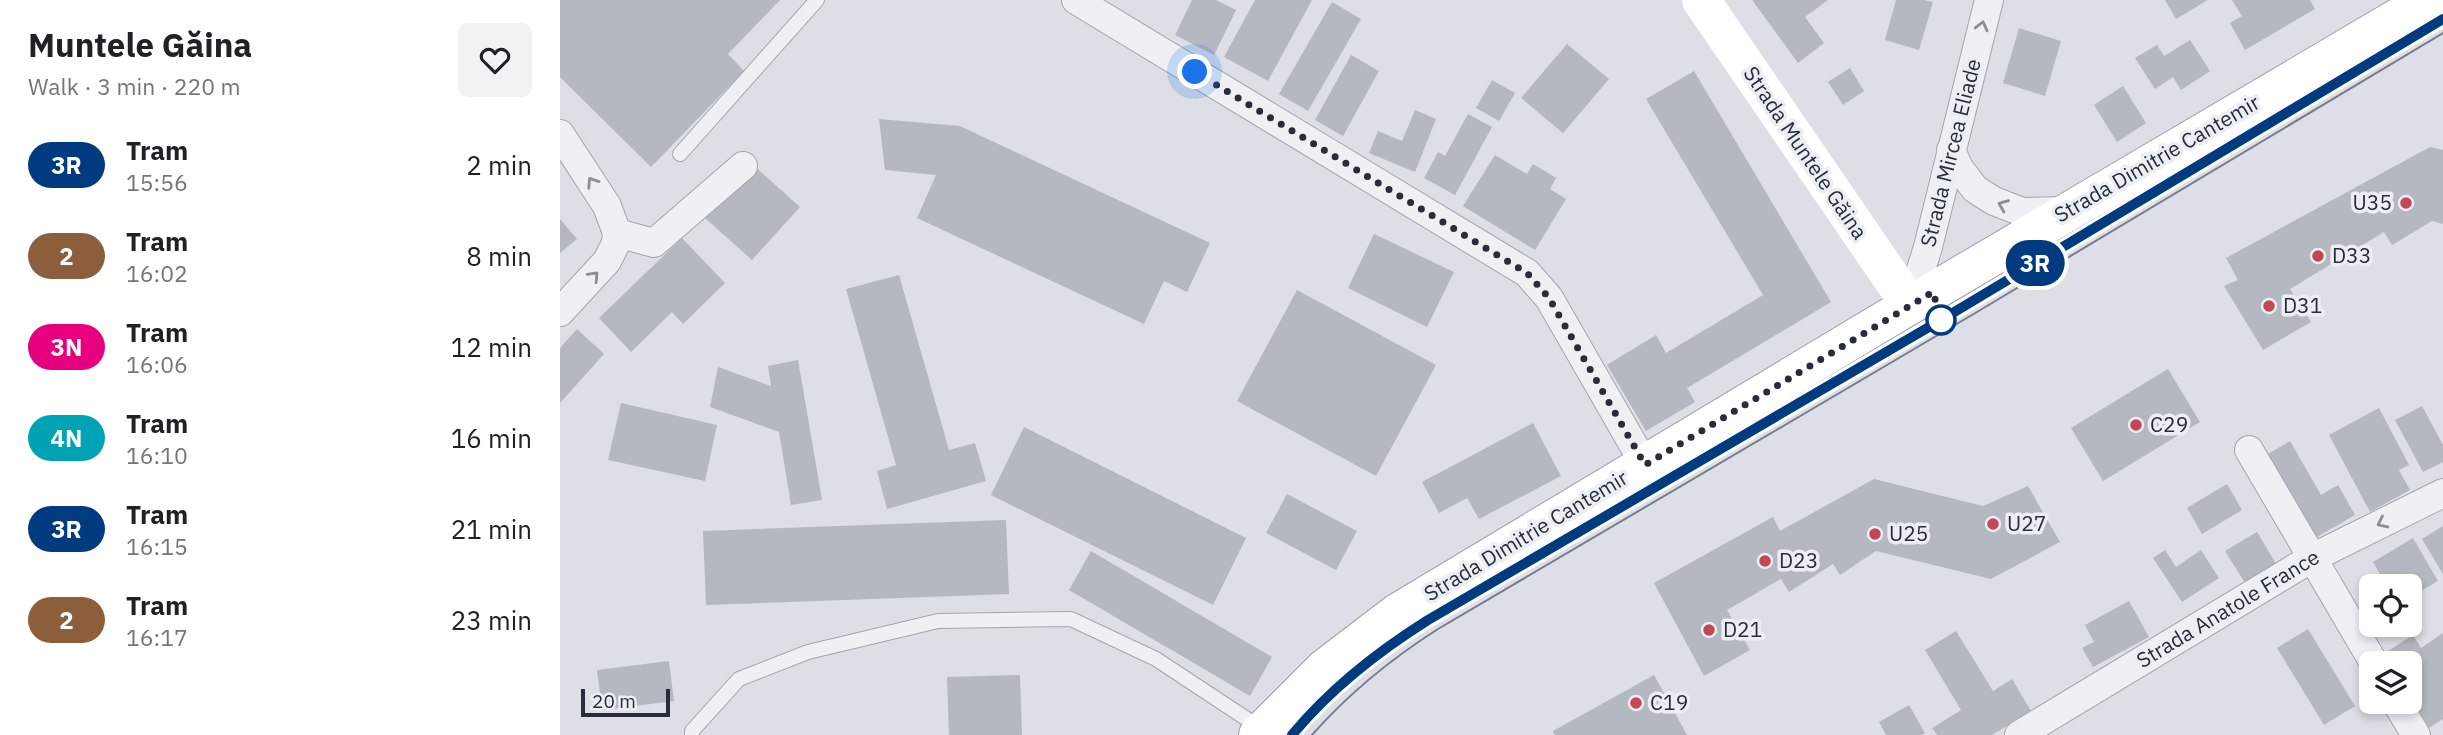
<!DOCTYPE html>
<html lang="en">
<head>
<meta charset="utf-8">
<style>
	:root { --surface:#fff; --page:#f2f2f2; --text:#202124; --muted:#757577 }
	body { margin:0; font-family:"IBM Plex Sans",sans-serif; background:var(--page); color:var(--text); height:100vh; display:flex; flex-direction:column; font-size:26px; white-space:nowrap }
	* { box-sizing:border-box; margin:0 }
	p { font-size:23px; color:var(--muted) }
	.icon { flex:none; width:38px; height:38px; fill:none; stroke:currentColor; stroke-width:2; stroke-linecap:round; stroke-linejoin:round }
	.map { position:relative; flex:1; overflow:hidden }
	.side { display:flex; flex-direction:column; background:var(--surface); width:560px }
	.side>* { flex:none }
	.badge { padding:0 14px; border-radius:23px; font-size:24px; line-height:46px }
	.controls { position:absolute; left:1799px; top:574px; display:grid; gap:14px }
	.controls a { display:grid; place-items:center; width:63px; height:63px; border-radius:10px; background:var(--surface); box-shadow:0 4px 10px #0003; font-size:35px }
	.scale { position:absolute; left:21px; bottom:18px; width:89px; box-sizing:border-box; padding-left:7px; border:4px solid #272d3a; border-top:0; font-size:19px; line-height:24px; white-space:nowrap; color:#272d3a; -webkit-text-stroke:5px #ebeef3; paint-order:stroke }
	.you { position:absolute; width:35px; height:35px; margin:-18px; border:5px solid #fff; border-radius:50%; background:#1a73e8; box-shadow:0 0 0 10px #1a73e833 }
	.map>.badge { position:absolute; translate:-50% -50%; box-shadow:0 0 0 4px #fff }
	.round { display:grid; place-items:center; flex:none; width:74px; height:74px; border-radius:10px; background:var(--page) }
	.head { display:flex; align-items:center; justify-content:space-between; height:119px; padding:0 28px }
	h1 { font-size:33px; font-weight:800; line-height:52px }
	ul { padding:0; list-style:none }
	li { display:flex; align-items:center; gap:21px; height:91px; padding:0 28px }
	li div { flex:1 }
	li b { display:block; font-size:26px }
	li em { font-style:normal }
	li .badge { min-width:77px; font-weight:700; text-align:center }
	main { display:flex; flex:1; min-height:0 }
	.map>svg:first-child { display:block }
</style>
</head>
<body>
<main>
<section class="side">
<div class="head"><div><h1>Muntele Găina</h1><p>Walk · 3 min · 220 m</p></div><a class="round"><svg class="icon" aria-label="heart" viewBox="0 0 24 24"><path d="M12 20l-8-8c-3-5 5-10 8-4 3-6 11-1 8 4z"/></svg></a></div>
<ul>
<li><span class="badge" style="background:#003b80;color:#fff">3R</span><div><b>Tram</b><p>15:56</p></div><em>2 min</em></li>
<li><span class="badge" style="background:#8b5e3c;color:#fff">2</span><div><b>Tram</b><p>16:02</p></div><em>8 min</em></li>
<li><span class="badge" style="background:#e6007e;color:#fff">3N</span><div><b>Tram</b><p>16:06</p></div><em>12 min</em></li>
<li><span class="badge" style="background:#00a3b4;color:#fff">4N</span><div><b>Tram</b><p>16:10</p></div><em>16 min</em></li>
<li><span class="badge" style="background:#003b80;color:#fff">3R</span><div><b>Tram</b><p>16:15</p></div><em>21 min</em></li>
<li><span class="badge" style="background:#8b5e3c;color:#fff">2</span><div><b>Tram</b><p>16:17</p></div><em>23 min</em></li>
</ul>
</section>
<div class="map">
<svg width="1883" height="735" viewBox="0 0 1883 735">
	<rect width="100%" height="100%" fill="#dcdfe5"/>
	<path fill="#b3b8c1" d="M0,0h220l-52,54 16,17 -93,96 -91,-90z
		M632,0h24l20,10 -22,45 -39,-20z
		M695,0h57l-44,81 -44,-24z
		M1192,0h76l-23,17 19,26 -26,20z
		M1336,0h28l9,2 -14,48 -34,-10z
		M1605,0h43l-32,19z
		M1672,0h78l5,9 -70,41 -15,-27 12,-7z
		M772,2l29,17 -53,92 -29,-17z
		M1459,28l42,13 -16,55 -42,-13z
		M1630,40l20,31 -29,19 -8,-13 -18,12 -20,-31 22,-13 7,11z
		M1007,44l42,35 -46,54 -42,-35z
		M791,55l28,16 -36,65 -28,-16z
		M1290,68l14,23 -21,14 -15,-23z
		M1134,71l137,231 -144,86 8,14 -49,29 -39,-66 49,-30 10,18 97,-58 -117,-196z
		M932,80l23,13 -16,28 -23,-13z
		M1563,86l23,37 -29,19 -23,-37z
		M855,110l21,9 -21,53 -46,-19 9,-22 24,10z
		M908,114l24,13 -37,68 -31,-17 14,-26 7,4z
		M319,119l81,7 250,117 -23,49 -23,-11 -20,43 -227,-106 19,-43 -51,-5z
		M1870,147l13,3v74l-11,-3 -40,24 -8,-13 -94,57 21,33 -48,28 -39,-64 14,-6 -12,-22z
		M935,155l32,19 6,-10 23,14 -6,11 16,10 -31,51 -72,-44z
		M193,165l47,42 -48,53 -47,-42z
		M0,219l17,20 -17,14z
		M814,234l80,38 -27,55 -79,-39z
		M122,238l43,45 -42,41 -11,-12 -41,40 -32,-34z
		M339,275l50,175 26,-7 11,38 -99,28 -10,-38 19,-6 -50,-176z
		M737,290l139,75 -60,111 -139,-75z
		M17,329l27,25 -44,49v-55z
		M238,360l24,140 -31,5 -12,-73 -69,-25 8,-40 53,19 -3,-20z
		M1608,369l32,53 -97,59 -32,-53z
		M61,403l96,22 -12,56 -97,-21z
		M1862,406l21,39v17l-20,10 -28,-52z
		M1819,408l30,57 -10,5 11,20 -40,22 -41,-77z
		M973,423l28,53 -82,43 -12,-21 -28,15 -17,-31z
		M464,427l222,111 -33,67 -222,-110z
		M1730,441l31,54 17,-10 17,30 -38,22 -49,-83z
		M1314,479l109,27 45,-20 32,56 -69,37 -115,-28 -36,24 -7,-11 -44,28 -8,-13 -54,31 23,40 -46,26 -50,-93 119,-66 7,14z
		M1667,484l15,26 -40,24 -15,-26z
		M727,494l70,37 -21,39 -70,-37z
		M446,520l3,74 -303,11 -3,-74z
		M1883,526v48l-21,-35z
		M1697,532l21,35 -31,19 -22,-35z
		M1853,538l25,43 -28,16v-11h-23l-14,-24z
		M1605,550l11,17 25,-17 18,28 -37,24 -29,-44z
		M531,551l181,106 -22,39 -181,-106z
		M1569,601l20,36 -56,30 -11,-19 12,-6 -9,-17z
		M1748,629l47,77 -31,19 -47,-77z
		M1396,631l37,60 19,-12 19,32 -39,24h-55l-5,-7 29,-18 -36,-60z
		M1883,633v86l-14,9 -19,-31v-34h-21l-6,-9 30,-19 8,13z
		M109,661l5,40 -72,9 -5,-40z
		M460,675l2,60h-73l-2,-58z
		M1094,675l33,60h-132l-2,-4z
		M1349,705l16,28 -4,2h-35l-7,-13z"/>
	<g fill="none" stroke-linecap="round" stroke-linejoin="round">
		<g stroke="#a2a6ae" stroke-width="16">
			<path id="lane" d="M120,154l137,-154
				M132,735v-4l47,-52 69,-27 130,-31 133,-2 85,40 106,70"/>
		</g>
		<g stroke="#a2a6ae" stroke-width="30">
			<path id="street" d="M516,0l451,273 22,25 96,167
				M0,134l47,72 10,27 -1,10 -9,18 -47,51
				M1391,150l8,18 16,21 19,12 28,11 45,-1
				M57,233l37,10 89,-77
				M1350,305l18,-58 61,-247
				M1689,450l125,213
				M1836,702l20,33
				M1459,735l293,-177 131,-65"/>
		</g>
		<g stroke="#9ca3b0" stroke-width="40">
			<path id="primary" d="M698,735l67,-67 72,-55 513,-308 518,-305"/>
		</g>
		<use href="#lane" stroke="#eef0f4" stroke-width="14"/>
		<use href="#street" stroke="#eef0f4" stroke-width="28"/>
		<path stroke="#fff" stroke-width="38" d="M1141,0l209,305"/>
		<use href="#primary" stroke="#fff" stroke-width="38"/>
		<path stroke="#767e8e" stroke-width="2" d="M732,735c39,-47 85,-83 136,-115l513,-301 502,-300
			M752,735c37,-42 79,-76 126,-106l539,-317 466,-279"/>
	</g>
	<defs><path id="oneway-chevron" d="M-2-3.5L2.5 0L-2 3.5" fill="none" stroke-width="1.6" stroke-linecap="round" stroke-linejoin="round" transform="scale(1.75)"/></defs>
	<g stroke="#8a8e97">
		<use href="#oneway-chevron" transform="translate(1422 26) rotate(-76)"/>
		<use href="#oneway-chevron" transform="translate(32 182) rotate(-123)"/>
		<use href="#oneway-chevron" transform="translate(1443 205) rotate(-158)"/>
		<use href="#oneway-chevron" transform="translate(34 276) rotate(-47)"/>
		<use href="#oneway-chevron" transform="translate(1822 523) rotate(154)"/>
	</g>
	<g fill="none" stroke-linecap="round" stroke-linejoin="round">
		<g stroke="#fff" stroke-width="16">
			<path id="line" d="M732,735c39,-47 85,-83 136,-115l513,-300 502,-301"/>
		</g>
		<use href="#line" stroke="#003b80" stroke-width="10"/>
		<path stroke="#272d3a" stroke-width="7" stroke-dasharray="0 12.6" d="M635,72l332,201 22,25 96,167 288,-173 8,28"/>
	</g>
	<g fill="#c54655" stroke="#ebeef3" stroke-width="2.5">
		<circle cx="1846" cy="203" r="7"/>
		<circle cx="1758" cy="256" r="7"/>
		<circle cx="1709" cy="306" r="7"/>
		<circle cx="1576" cy="425" r="7"/>
		<circle cx="1433" cy="524" r="7"/>
		<circle cx="1315" cy="534" r="7"/>
		<circle cx="1205" cy="561" r="7"/>
		<circle cx="1149" cy="630" r="7"/>
		<circle cx="1076" cy="703" r="7"/>
	</g>
	<circle fill="#fff" stroke="#003b80" stroke-width="3.5" cx="1381" cy="320" r="14"/>
	<g text-anchor="middle" stroke-width="7" stroke-linejoin="round" paint-order="stroke">
		<g font-size="21" fill="#272d3a" stroke="#ebeef3">
			<text transform="translate(1245 153) rotate(56)" y="7">Strada Muntele Găina</text>
			<text transform="translate(1391 153) rotate(-76)" y="7">Strada Mircea Eliade</text>
			<text transform="translate(1597 159) rotate(-30)" y="7">Strada Dimitrie Cantemir</text>
			<text transform="translate(966 536) rotate(-31)" y="7">Strada Dimitrie Cantemir</text>
			<text transform="translate(1668 609) rotate(-31)" y="7">Strada Anatole France</text>
		</g>
		<g font-size="21" fill="#272d3a" stroke="#ebeef3" text-anchor="start">
			<text x="1832" y="210" text-anchor="end">U35</text>
			<text x="1772" y="263">D33</text>
			<text x="1723" y="313">D31</text>
			<text x="1590" y="432">C29</text>
			<text x="1447" y="531">U27</text>
			<text x="1329" y="541">U25</text>
			<text x="1219" y="568">D23</text>
			<text x="1163" y="637">D21</text>
			<text x="1090" y="710">C19</text>
		</g>
	</g>
</svg>
<div class="controls">
<a><svg class="icon" aria-label="locate" viewBox="0 0 24 24"><circle cx="12" cy="12" r="6"/><path d="M12 2v4M12 18v4M2 12h4M18 12h4"/></svg></a>
<a><svg class="icon" aria-label="layers" viewBox="0 0 24 24"><path d="M12 4l9 5-9 5-9-5zM3 14l9 5 9-5"/></svg></a>
</div>
<div class="scale">20 m</div>
<div class="you" style="left:635px;top:72px"></div>
<b class="badge" style="left:1475px;top:263px;background:#003b80;color:#fff">3R</b>
</div>
</main>
</body>
</html>
